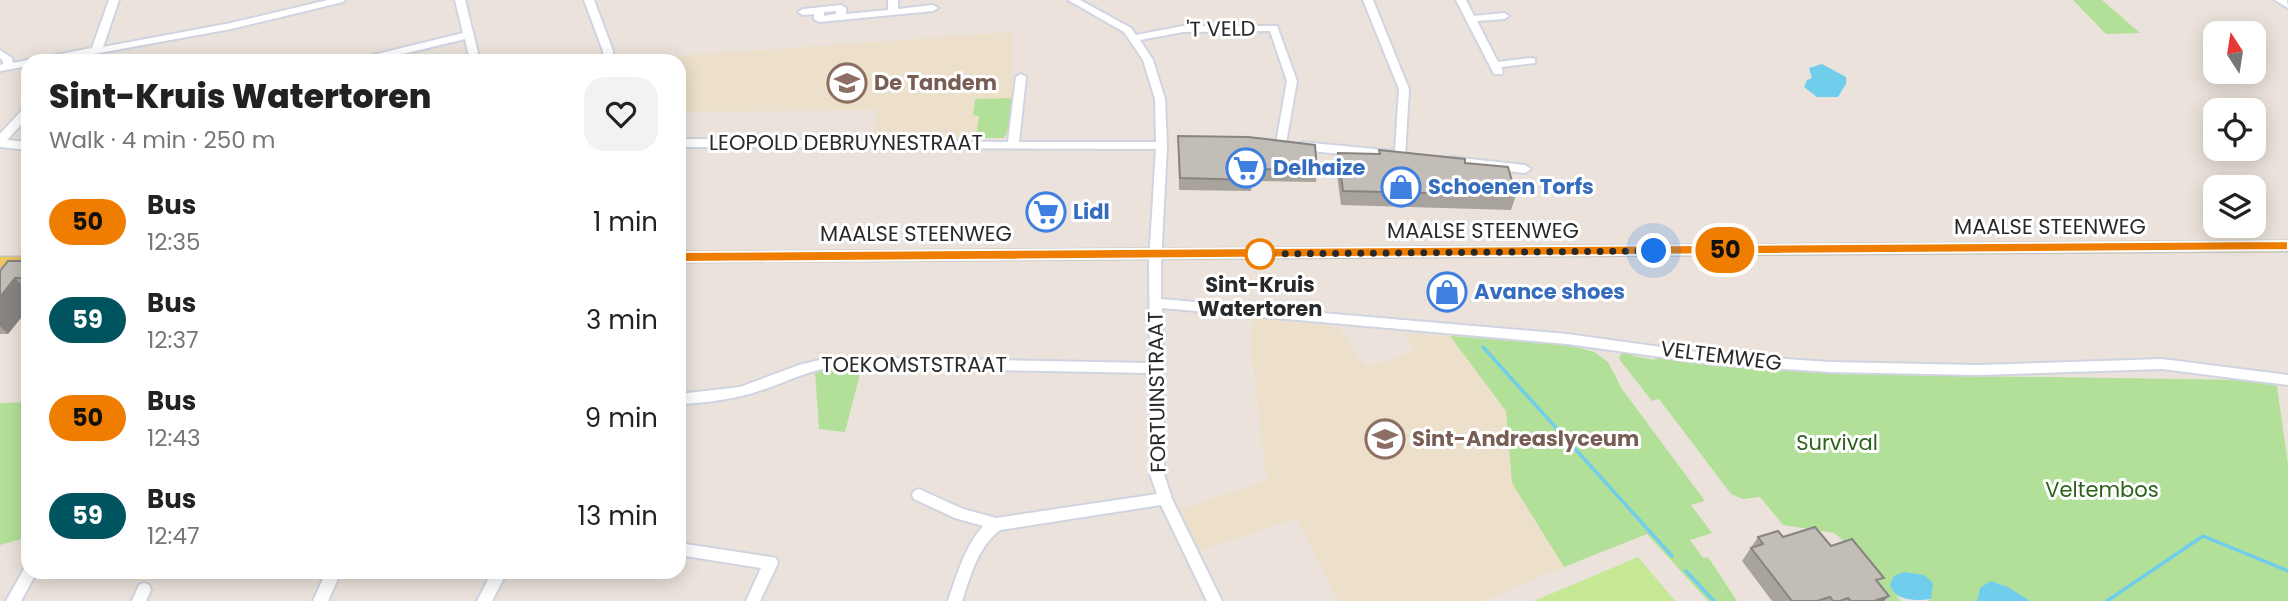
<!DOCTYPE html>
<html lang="en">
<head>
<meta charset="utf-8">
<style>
	:root { --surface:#fff; --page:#f2f2f2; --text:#222; --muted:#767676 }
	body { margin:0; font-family:Poppins,sans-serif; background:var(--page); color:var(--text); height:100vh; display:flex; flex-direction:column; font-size:26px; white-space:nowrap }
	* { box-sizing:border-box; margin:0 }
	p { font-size:23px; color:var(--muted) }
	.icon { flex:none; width:38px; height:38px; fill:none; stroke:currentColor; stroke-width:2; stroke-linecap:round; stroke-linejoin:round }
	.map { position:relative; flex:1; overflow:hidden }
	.drawer { position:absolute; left:21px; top:54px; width:665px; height:525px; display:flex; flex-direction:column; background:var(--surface); border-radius:21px; box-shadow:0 4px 18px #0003 }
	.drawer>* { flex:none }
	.badge { padding:0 14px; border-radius:23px; font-size:24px; line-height:46px }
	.needle { width:46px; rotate:348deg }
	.fabs { position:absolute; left:2203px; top:21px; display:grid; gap:14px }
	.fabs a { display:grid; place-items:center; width:63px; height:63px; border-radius:14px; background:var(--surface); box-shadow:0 4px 18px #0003; font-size:35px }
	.you { position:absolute; width:35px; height:35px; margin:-18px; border:5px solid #fff; border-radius:50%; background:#1a73e8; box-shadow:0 0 0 10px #1a73e833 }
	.map>.badge { position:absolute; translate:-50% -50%; box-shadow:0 0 0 4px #fff }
	.round { display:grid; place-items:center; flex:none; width:74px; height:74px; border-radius:21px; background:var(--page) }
	.summary { display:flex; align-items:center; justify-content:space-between; height:119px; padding:0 28px }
	h1 { font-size:33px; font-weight:800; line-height:52px }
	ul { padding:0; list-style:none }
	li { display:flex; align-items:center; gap:21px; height:98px; padding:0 28px }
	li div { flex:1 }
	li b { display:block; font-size:26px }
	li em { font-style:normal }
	li .badge { min-width:77px; font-weight:700; text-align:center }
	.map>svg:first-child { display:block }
</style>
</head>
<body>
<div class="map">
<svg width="2288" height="601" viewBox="0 0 2288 601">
	<rect width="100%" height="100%" fill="#ebe3db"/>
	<path fill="#ece0ca" d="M1012,32l1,79 -9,27 -132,-1 6,-27 -199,2 -2,-56z
		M1254,318l85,9 26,40 51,-16 -13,-18 47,3 56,75 6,72 52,84 -81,34h-144l-42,-83 -105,36 -21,-41 98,-34 -4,-11 -14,-123z"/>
	<path fill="#b3e098" d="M2073,0h29l38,33 -34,1z
		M1011,98v26l-7,14h-28l3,-22 -6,-1 2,-16z
		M1450,336l120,9 24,7 14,10 14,27 83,112 -14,4 21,28 -22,7 13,18 5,-1 29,44h-29l-61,-67 -83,33 -52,-84 -6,-72z
		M1628,350l6,6 21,4 -1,-6 27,3 -1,5 154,12 415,6 28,6 11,78v137h-258l-32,-18 -18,5 -3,13h-50l4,-2 -35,-3 6,5h-21l-26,-50 -21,-18 -51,-8 -23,-28 -17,2 -12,-5 -72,-95 -7,2 -33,-42 3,-8z
		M833,370h28l-16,62 -26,-3 -4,-57z
		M28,402v135l-28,8v-142z"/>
	<path fill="#c6e794" d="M1638,557l37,44h-141z"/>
	<path fill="#70cdeb" d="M1822,64l24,13v7l-8,13h-21l-13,-10 3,-7 5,-2 -3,-10z
		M1904,572l20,3 9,8 -2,16c-17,2 -35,2 -41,-14l4,-9z
		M1991,581l17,6 22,14h-53l3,-13z"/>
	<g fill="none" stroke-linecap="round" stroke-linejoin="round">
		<path stroke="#70cdeb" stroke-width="3.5" d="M1483,347l189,209
			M1686,571l28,30
			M2107,601l96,-65 85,35"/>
		<g stroke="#d0d4e1" stroke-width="4">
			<path id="minor" d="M109,0h10l-16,47 128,-24 97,-23h17l-2,2 -112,27 -176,32h-20l5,-3 52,-10z
				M455,0h10l15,61h-10l-5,-22 -91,22h-10l1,-4 98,-24z
				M584,0h10l19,51v10h-10v-10z
				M888,0h10v9l35,-4 5,3 -5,3 -114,11 -5,-3v-5l-11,1 -5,-3 5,-3 38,-4 5,3v6l42,-4zM836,11v3l-12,2v-4z
				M1068,0h12l51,28 5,7 47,-9h94l20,55 -11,62 -5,4 -5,-4 11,-62 -17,-50 -87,1 -43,8 13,20 12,39 2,47 -6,117v36l406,35 145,20 118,8 148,3 184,-6 126,16v10l-126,-16 -184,6 -148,-3 -118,-8 -145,-20 -405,-36 2,166 8,25 50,102h-15l-46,-96 -161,25c-23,18 -29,45 -38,71h-14c9,-26 16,-53 35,-75l-28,-8 -41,-19 -2,-4 2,-4 5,-2 44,20 33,9 161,-24 -7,-20v-101l-318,-6c-24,4 -44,14 -67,22 -28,10 -57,14 -86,15v-10l61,-7 59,-22 33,-8 318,6 -1,-100 7,-114 -477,-2v-8l329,3 8,-65 5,-3 5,3 -7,65h137l-1,-43 -12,-39 -19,-28z
				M1363,0h10l36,89 -4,67 -5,4 -98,-10 -5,-4 5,-4 93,9 4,-62z
				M1456,0h10l8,16 30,-3 5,3 -5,3 -27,2 21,41 33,-4 4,1v4l-34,4 2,5 -1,2h-8z
				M2275,0h12l1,8z
				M0,50l12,8 1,5 15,-3 4,1h-4v5l-28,5v-6l3,-1v-3l-3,-3z
				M28,107v10l-21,23 21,2v8l-28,-3v-13l24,-26z
				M1451,157l74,8 6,4 -6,4 -78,-9 -2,-3z
				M679,543l92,14 5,1 2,5 -18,38h-14l15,-33 -82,-13z
				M28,566v6h9l-16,29h-15l19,-34z
				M326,572h15l-13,29h-15z
				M492,572h15l-15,29h-15z
				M144,583l5,2 2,5 -5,11h-14l7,-16z"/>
		</g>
		<g stroke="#c3c3c3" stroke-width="3">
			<path id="major" d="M2288,241v10l-1609,11v-10z
				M0,257h28v10h-28z"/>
		</g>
		<use href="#minor" fill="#fff" fill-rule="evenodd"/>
		<use href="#major" fill="#ecc75e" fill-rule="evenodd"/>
	</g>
	<path fill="#a8a39d" d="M1178,136l139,34 -1,12 -64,-1 -1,10 -72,-1z
		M1379,150l86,13 51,32 -5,15 -170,-5 -5,-38 2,-14 41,1z
		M28,261v48l-20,25h-8v-63z
		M1758,537h25l48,9 48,38 5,17h-112l-30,-40z"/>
	<path fill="#888480" d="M15,278l13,14v17l-20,25 -8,-8v-29z
		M1889,596l-5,5h-10z"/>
	<path fill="#c3bdb7" stroke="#888480" stroke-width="2" d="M1178,136l70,1 67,8 2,25 -66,-1 1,11 -72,-2z
		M1379,150l86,9v4l43,4 8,28 -173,-4 -5,-38 42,1z
		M8,261h20v17h-13l-15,19v-26z
		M1815,527l16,19 21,-7 32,39 -8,2 13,16 -15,5h-23l-3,-3 -8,3h-7l-3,-4 -13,4h-25l-41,-53 12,-4 -5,-7 20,-6 5,6z"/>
	<path fill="#ef7d00" stroke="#fff" stroke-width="2" d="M2288,241v9l-1609,12 -7,-5 7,-5z"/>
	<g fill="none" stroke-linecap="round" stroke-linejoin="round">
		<path stroke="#292929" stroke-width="7" stroke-dasharray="0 12.6" d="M1260,254l394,-3"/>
	</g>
	<defs>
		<g id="school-ring" transform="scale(2.0125)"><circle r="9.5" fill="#fff" stroke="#8d6e63" stroke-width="1.5"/><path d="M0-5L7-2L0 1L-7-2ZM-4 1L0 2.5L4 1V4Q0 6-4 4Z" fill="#8d6e63"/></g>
		<g id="supermarket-ring" transform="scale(2.0125)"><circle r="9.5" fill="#fff" stroke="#3f7fe0" stroke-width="1.5"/><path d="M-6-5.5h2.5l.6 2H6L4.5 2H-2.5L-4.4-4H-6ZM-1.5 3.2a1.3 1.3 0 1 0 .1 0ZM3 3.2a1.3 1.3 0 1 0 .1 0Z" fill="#3f7fe0"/></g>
		<g id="shop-ring" transform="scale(2.0125)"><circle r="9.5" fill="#fff" stroke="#3f7fe0" stroke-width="1.5"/><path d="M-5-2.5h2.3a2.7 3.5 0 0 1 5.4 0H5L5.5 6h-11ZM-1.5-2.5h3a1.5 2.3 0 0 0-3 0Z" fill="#3f7fe0"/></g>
	</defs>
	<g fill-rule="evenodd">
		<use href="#school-ring" x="847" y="83"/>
		<use href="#supermarket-ring" x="1246" y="168"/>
		<use href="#shop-ring" x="1401" y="187"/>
		<use href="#supermarket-ring" x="1046" y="212"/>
		<use href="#shop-ring" x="1447" y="292"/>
		<use href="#school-ring" x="1385" y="439"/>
	</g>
	<circle fill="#fff" stroke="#ef7d00" stroke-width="3.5" cx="1260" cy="254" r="14"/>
	<g text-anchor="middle" stroke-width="6" stroke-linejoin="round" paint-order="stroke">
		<g font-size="21" fill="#292929" stroke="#fff">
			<text transform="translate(1221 29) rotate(-1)" y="7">'T VELD</text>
			<text x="846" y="150">LEOPOLD DEBRUYNESTRAAT</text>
			<text x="2050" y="234">MAALSE STEENWEG</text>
			<text x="1483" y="238">MAALSE STEENWEG</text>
			<text x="916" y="241">MAALSE STEENWEG</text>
			<text transform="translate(1721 356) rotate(7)" y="7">VELTEMWEG</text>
			<text x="914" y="372">TOEKOMSTSTRAAT</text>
			<text transform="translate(1157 392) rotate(-91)" y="7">FORTUINSTRAAT</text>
		</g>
		<g font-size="21" font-weight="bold" fill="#785e54" stroke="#fff" text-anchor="start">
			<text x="874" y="90">De Tandem</text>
			<text x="1412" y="446">Sint-Andreaslyceum</text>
		</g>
		<g font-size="21" font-weight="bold" fill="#366cbe" stroke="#fff" text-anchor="start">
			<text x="1273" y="175">Delhaize</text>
			<text x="1428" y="194">Schoenen Torfs</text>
			<text x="1073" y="219">Lidl</text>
			<text x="1474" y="299">Avance shoes</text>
		</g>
		<g font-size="21" font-weight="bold" fill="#292929" stroke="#fff">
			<text x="1260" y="292">Sint-Kruis<tspan x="1260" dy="24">Watertoren</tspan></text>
		</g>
		<g font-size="21" fill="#2c631c" stroke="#fff">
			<text x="1837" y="450">Survival</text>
			<text x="2102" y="497">Veltembos</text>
		</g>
	</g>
</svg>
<div class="fabs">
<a><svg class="needle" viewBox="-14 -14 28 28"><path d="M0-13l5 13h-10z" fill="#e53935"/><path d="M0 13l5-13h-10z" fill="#767676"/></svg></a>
<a><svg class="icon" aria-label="locate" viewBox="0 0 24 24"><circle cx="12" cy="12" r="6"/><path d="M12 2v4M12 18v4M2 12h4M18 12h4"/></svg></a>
<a><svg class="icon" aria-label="layers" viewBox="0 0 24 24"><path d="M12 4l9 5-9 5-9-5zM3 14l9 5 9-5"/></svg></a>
</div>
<div class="you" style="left:1654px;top:251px"></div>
<b class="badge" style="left:1725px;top:250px;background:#ef7d00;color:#111">50</b>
<section class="drawer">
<div class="summary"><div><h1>Sint-Kruis Watertoren</h1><p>Walk · 4 min · 250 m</p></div><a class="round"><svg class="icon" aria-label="heart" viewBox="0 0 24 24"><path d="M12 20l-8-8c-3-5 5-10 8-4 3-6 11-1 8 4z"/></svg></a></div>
<ul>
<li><span class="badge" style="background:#ef7d00;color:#111">50</span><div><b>Bus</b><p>12:35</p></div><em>1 min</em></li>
<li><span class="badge" style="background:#005460;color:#fff">59</span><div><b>Bus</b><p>12:37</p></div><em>3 min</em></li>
<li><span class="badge" style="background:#ef7d00;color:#111">50</span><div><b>Bus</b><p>12:43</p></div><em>9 min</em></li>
<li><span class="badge" style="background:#005460;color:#fff">59</span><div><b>Bus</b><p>12:47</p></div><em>13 min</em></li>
</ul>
</section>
</div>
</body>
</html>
